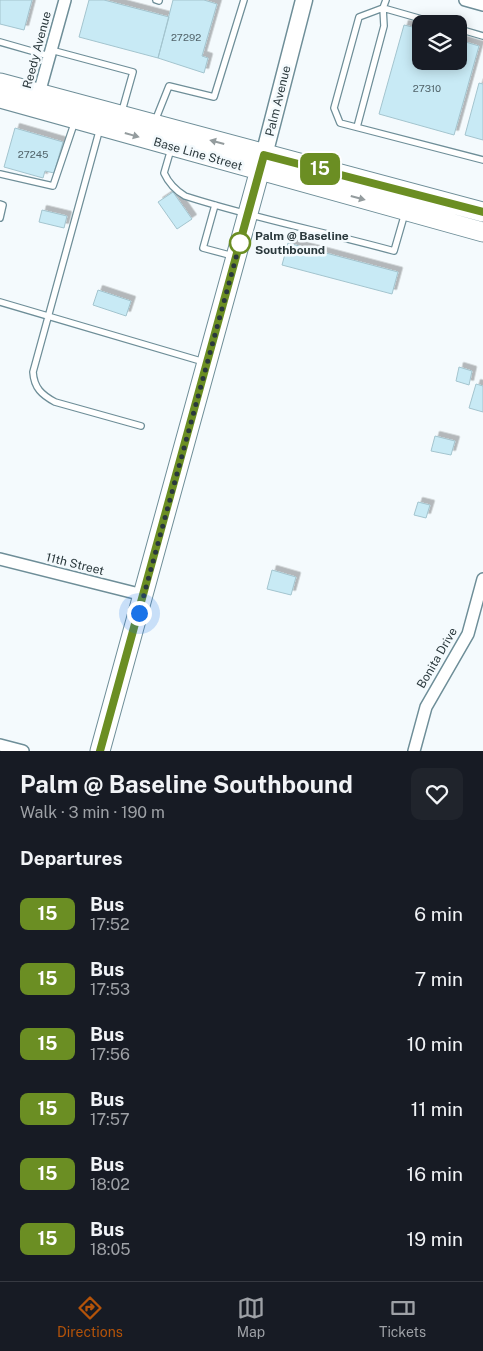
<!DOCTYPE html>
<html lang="en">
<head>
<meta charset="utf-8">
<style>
	:root { --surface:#171b24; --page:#20242c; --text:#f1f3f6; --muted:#9ea1a6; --line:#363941; --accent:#b45309 }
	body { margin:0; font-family:"Public Sans",sans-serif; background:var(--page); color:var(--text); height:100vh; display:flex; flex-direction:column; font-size:19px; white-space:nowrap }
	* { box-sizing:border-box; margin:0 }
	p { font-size:16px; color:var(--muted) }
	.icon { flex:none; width:28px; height:28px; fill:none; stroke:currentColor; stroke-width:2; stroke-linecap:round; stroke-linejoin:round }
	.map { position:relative; height:751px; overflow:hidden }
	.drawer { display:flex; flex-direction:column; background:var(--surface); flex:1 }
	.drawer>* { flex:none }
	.badge { padding:0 10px; border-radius:8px; font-size:18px; line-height:32px }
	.fabs { position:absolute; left:412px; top:15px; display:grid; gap:10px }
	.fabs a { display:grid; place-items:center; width:55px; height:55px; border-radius:10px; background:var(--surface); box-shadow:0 2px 12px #0003; font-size:25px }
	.you { position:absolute; width:25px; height:25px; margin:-12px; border:4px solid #fff; border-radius:50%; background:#1a73e8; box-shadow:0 0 0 8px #1a73e833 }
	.map>.badge { position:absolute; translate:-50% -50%; box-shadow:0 0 0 2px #fff }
	h2 { padding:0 20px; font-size:19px; line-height:45px }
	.round { display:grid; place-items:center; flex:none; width:52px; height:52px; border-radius:10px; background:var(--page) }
	.summary { display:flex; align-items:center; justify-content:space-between; height:85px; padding:0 20px }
	h1 { font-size:24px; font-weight:700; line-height:38px }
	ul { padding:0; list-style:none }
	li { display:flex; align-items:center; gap:15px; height:65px; padding:0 20px }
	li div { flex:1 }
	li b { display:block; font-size:19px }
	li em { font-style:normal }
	li .badge { min-width:55px; font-weight:700; text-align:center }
	.tab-bar { display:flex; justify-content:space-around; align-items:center; height:70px; border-top:1px solid var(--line); background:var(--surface); font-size:14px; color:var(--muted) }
	.tab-bar a { display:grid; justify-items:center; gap:2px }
	.tab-bar .selected { color:var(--accent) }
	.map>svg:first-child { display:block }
</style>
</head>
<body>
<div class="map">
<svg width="483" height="751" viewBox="0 0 483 751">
	<defs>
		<filter id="shadow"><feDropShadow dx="4.5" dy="-4.5" stdDeviation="0" flood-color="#0004"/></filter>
	</defs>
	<rect width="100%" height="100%" fill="#f4fafd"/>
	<path fill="#c8eaf5" stroke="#a3c4ce" filter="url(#shadow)" d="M0,0h32l-8,30 -24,-6z
		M89,0h15l65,17 -11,41 -79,-21z
		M173,0h31l13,4 -15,52 6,2 -4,15 -46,-15z
		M404,25l17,4v32h38v-21l20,6 -25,89 -75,-21z
		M479,83l4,1v56l-18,-5z
		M15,128l48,14 -9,31 -9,-2 -2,7 -39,-11z
		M173,192l19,27 -15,10 -19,-27z
		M42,210l25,6 -3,12 -25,-6z
		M288,243l110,29 -6,22 -110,-29z
		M98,290l33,11 -5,15 -33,-11z
		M459,367l13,4 -3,14 -13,-4z
		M476,384l7,2v26l-14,-4z
		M435,436l20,5 -4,14 -20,-4z
		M418,502l12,3 -4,13 -12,-3z
		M272,570l24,7 -5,18 -24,-6z"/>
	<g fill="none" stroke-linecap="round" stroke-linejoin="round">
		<g stroke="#6e8e98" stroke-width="8">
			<path id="service" d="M156,0l3,1
				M439,24l-56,-16 -24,9 -25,91 6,15 143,37
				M459,29l24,7
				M0,42l49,14
				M51,50l82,22 -11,39
				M155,121l14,-35 45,11 30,-97
				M357,127l27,-101 -1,-18 3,-8
				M100,128l-67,244c1,16 9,23 22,30l86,24
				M171,149l-7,24c5,11 11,17 21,23 68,22 140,36 209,55l11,-38
				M0,174l53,12 22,-65
				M0,204l3,1 -3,13
				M215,205l-12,43 30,8
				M0,302l204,60"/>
		</g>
		<g stroke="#6e8e98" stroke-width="14">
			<path id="minor" d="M465,0l18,5
				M38,97l27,-97
				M0,559l143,36
				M0,745l23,6
				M414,751l12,-44 42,-73 15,-55"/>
		</g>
		<g stroke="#6e8e98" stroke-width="19">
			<path id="secondary" d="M264,155l40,-155"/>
		</g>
		<g stroke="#6e8e98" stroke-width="21">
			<path id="primary" d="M0,83l483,129
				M0,98l483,134
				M100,751l164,-596"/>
		</g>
		<use href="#service" stroke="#fff" stroke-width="5.5"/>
		<use href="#minor" stroke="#fff" stroke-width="11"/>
		<use href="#secondary" stroke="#fff" stroke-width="16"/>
		<use href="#primary" stroke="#fff" stroke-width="19"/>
	</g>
	<defs><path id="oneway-solid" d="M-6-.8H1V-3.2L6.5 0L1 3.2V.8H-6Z" transform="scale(1.25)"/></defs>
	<g fill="#949c9e">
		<use href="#oneway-solid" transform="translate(132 135) rotate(16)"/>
		<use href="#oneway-solid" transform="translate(217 142) rotate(-165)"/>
		<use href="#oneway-solid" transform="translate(358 198) rotate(15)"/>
	</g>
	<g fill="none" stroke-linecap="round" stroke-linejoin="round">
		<g stroke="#fff" stroke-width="11">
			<path id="line" d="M100,751l164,-596 219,57"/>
		</g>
		<use href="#line" stroke="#6b8e23" stroke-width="8"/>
		<path stroke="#2a383c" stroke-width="5" stroke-dasharray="0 9" d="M139,613l101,-370"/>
	</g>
	<circle fill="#fff" stroke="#6b8e23" stroke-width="2.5" cx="240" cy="243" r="10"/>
	<g text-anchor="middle" stroke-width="5" stroke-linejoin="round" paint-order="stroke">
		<g font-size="10" fill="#52646a">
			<text x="186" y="41">27292</text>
			<text x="427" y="92">27310</text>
			<text x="33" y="158">27245</text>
		</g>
		<g font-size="12" fill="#2a383c" stroke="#f4fafd">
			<text transform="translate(37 50) rotate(-75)" y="4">Reedy Avenue</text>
			<text transform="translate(278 101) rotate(-76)" y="4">Palm Avenue</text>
			<text transform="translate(198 154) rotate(16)" y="4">Base Line Street</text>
			<text transform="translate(75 564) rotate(14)" y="4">11th Street</text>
			<text transform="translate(437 658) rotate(-60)" y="4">Bonita Drive</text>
		</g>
		<g font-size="12" font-weight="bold" fill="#2a383c" stroke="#f4fafd" text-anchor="start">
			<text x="255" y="240">Palm @ Baseline<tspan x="255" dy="14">Southbound</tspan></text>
		</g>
	</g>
</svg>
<div class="fabs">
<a><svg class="icon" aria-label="layers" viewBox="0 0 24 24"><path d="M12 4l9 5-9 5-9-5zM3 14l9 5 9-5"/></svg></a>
</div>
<div class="you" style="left:139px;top:613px"></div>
<b class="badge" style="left:320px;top:169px;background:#6b8e23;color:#fff">15</b>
</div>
<section class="drawer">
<div class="summary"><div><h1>Palm @ Baseline Southbound</h1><p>Walk · 3 min · 190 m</p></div><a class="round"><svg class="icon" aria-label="heart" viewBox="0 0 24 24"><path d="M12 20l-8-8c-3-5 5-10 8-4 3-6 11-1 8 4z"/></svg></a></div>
<h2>Departures</h2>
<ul>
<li><span class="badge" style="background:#6b8e23;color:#fff">15</span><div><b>Bus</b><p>17:52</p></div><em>6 min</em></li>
<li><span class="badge" style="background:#6b8e23;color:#fff">15</span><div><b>Bus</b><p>17:53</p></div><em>7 min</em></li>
<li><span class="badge" style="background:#6b8e23;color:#fff">15</span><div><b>Bus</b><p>17:56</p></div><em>10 min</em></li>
<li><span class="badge" style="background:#6b8e23;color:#fff">15</span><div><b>Bus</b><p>17:57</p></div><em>11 min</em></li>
<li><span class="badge" style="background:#6b8e23;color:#fff">15</span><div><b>Bus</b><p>18:02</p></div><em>16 min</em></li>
<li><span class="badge" style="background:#6b8e23;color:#fff">15</span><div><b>Bus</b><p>18:05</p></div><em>19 min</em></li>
</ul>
</section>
<nav class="tab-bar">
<a class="selected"><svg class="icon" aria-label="directions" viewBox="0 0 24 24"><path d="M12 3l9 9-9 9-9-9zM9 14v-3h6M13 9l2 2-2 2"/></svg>Directions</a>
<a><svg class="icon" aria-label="map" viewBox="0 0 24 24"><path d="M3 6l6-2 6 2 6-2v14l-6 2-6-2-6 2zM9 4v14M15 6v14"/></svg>Map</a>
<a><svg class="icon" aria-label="tickets" viewBox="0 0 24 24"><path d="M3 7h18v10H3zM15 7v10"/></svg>Tickets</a>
</nav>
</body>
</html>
